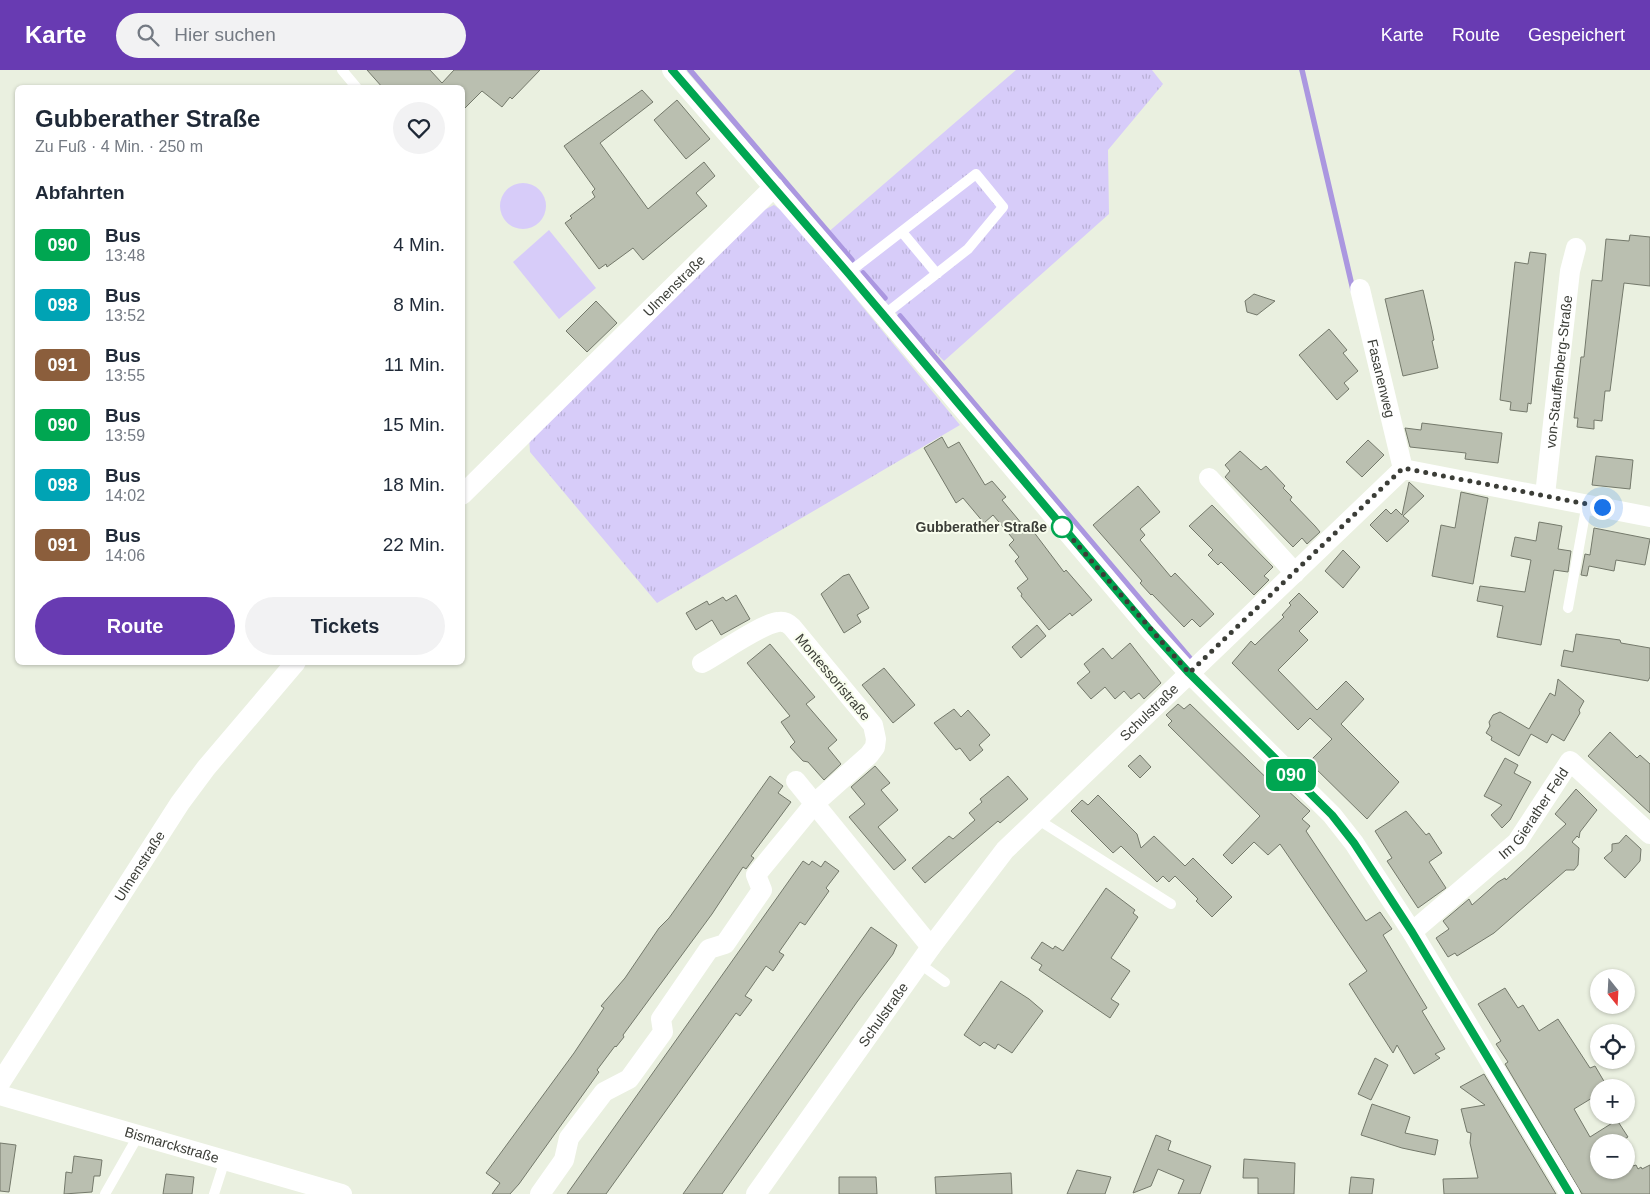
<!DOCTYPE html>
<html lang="de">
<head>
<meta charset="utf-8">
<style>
	:root { --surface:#fff; --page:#f2f2f3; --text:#1f2937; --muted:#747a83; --accent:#683bb2 }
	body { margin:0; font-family:Helvetica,sans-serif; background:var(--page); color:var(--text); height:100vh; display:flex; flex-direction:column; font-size:19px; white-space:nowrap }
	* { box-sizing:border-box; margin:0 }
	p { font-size:16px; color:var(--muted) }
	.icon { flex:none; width:28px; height:28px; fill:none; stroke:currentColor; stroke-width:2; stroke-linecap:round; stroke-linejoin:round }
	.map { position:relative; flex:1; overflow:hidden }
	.drawer { position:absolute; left:15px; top:15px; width:450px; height:580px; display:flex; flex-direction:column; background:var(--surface); border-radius:8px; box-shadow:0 1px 4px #0004 }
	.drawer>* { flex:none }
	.badge { padding:0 10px; border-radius:8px; font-size:18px; line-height:32px }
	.needle { width:32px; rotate:162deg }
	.controls { position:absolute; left:1590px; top:899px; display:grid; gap:10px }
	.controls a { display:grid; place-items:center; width:45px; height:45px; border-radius:50%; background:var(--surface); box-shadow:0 1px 4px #0004; font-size:25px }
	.you { position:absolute; width:25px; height:25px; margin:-12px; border:4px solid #fff; border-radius:50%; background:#1a73e8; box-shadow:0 0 0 8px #1a73e833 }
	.map>.badge { position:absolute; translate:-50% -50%; box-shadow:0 0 0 2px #fff }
	h2 { padding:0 20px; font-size:19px; line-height:45px }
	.round { display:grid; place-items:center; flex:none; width:52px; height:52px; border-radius:26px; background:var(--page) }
	.overview { display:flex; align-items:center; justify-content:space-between; height:85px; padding:0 20px }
	h1 { font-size:24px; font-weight:700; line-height:38px }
	.action { display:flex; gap:10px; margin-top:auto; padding:10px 20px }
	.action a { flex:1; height:58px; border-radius:30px; background:var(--accent); color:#fff; font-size:20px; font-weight:700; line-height:58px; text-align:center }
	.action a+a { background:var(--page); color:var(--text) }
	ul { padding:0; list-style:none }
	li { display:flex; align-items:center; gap:15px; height:60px; padding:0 20px }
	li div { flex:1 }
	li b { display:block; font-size:19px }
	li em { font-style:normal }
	li .badge { min-width:55px; font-weight:700; text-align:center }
	header { display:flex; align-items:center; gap:30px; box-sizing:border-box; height:70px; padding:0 25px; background:var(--accent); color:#fff }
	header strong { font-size:24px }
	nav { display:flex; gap:28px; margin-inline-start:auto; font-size:18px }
	.search { width:350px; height:45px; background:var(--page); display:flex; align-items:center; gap:12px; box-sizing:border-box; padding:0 18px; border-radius:28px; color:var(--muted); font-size:19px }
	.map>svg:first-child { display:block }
</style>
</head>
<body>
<header>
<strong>Karte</strong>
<div class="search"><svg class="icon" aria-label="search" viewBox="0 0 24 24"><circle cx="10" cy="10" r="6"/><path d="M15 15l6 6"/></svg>Hier suchen</div>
<nav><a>Karte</a><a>Route</a><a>Gespeichert</a></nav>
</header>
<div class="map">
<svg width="1650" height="1124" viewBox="0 0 1650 1124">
	<defs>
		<pattern id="grass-tufts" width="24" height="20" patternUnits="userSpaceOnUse" patternTransform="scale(1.25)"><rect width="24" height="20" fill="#d7ccf9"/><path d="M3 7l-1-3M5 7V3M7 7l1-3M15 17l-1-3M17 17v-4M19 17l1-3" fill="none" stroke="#b9b0d6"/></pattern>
	</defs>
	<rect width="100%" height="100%" fill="#eaf0e0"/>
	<path fill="url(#grass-tufts)" d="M1016,0h136l11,14 -55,66 1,64 -165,147 -52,-52 -66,-75z
		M774,135l12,9 174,211 -303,178 -127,-151 -1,-15 227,-223z"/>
	<path fill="#d7ccf9" d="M500 136a23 23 0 1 1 46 0a23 23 0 1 1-46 0Z
		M549,160l47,58 -37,31 -46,-57z"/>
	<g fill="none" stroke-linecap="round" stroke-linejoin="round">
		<path stroke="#ab97e0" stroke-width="5.5" d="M690,0l162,190
			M1302,0l51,220
			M863,203l22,25
			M900,246l295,348"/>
	</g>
	<path fill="#babfb0" stroke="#74796b" d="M367,0h63l12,13 12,-13h86l-28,29 -2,-2 -8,10 -20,-16 -20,20v-23h-79z
		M642,20l11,12 -53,41 48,66 56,-47 11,14 -19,17 11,13 -64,54 -10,-12 -26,19 -1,-3 -7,5 -34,-46 7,-5 -2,-2 25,-19 -3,-5 3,-3 -31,-43z
		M677,30l33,39 -24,20 -32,-39z
		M1630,165l20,2v49l-26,-3 -14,108h-5l-3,30 -8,-1v9l-17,-2 1,-9h-4l7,-61h3l8,-77 10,1 4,-42 23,2z
		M1530,182l16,2 -15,150 -3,-1 -1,9 -17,-2 1,-8 -11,-2 15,-138 13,2z
		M1423,220l9,40 2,10 -2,1 6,27 -35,8 -18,-77z
		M1254,224l21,7 -18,14 -10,-3 -2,-11z
		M596,231l21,22 -30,29 -21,-21z
		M1329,259l18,21 -4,3 15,18 -14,12 5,6 -12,11 -38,-45z
		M1422,353l80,10 -4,30 -33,-4 1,-6 -56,-6 -5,-19 16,2z
		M942,367l6,11 11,-6 26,43 7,-4 14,16 -4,3 25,30 3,-3 34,45 2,-2 26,30 -20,16 -2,-3 -21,17 -28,-34 1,-2 -5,-6 11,-9 -13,-18 4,-4 -10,-12 5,-5 -21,-25 -9,8 -21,-25 -7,5 -32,-55z
		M1368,370l16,15 -22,22 -16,-15z
		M1240,381l21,19 5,-4 19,20 -2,2 9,9 -2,3 25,26 5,6 -13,12 -5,-6 -9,9 -68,-70 5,-6 -5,-6z
		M1596,386l37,4 -3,29 -38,-4z
		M1409,412l15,14 -21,20 6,5 -22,21 -17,-17 16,-16 5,5 5,-5 6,6z
		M1138,416l22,26 -20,17 5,6 -5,5 31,37 4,-4 39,41 -14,13 -8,-8 -8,8 -32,-33 -1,1 -11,-12 2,-2 -49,-56z
		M1461,422l27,6 -15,86 -41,-8 9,-51 14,3z
		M1212,435l61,62 -9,9 5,4 -15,15 -33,-33 -3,3 -10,-10 5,-5 -24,-24z
		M1539,452l23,4 -4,23 13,2 -3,21 -14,-2 -13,75 -44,-8 6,-31 -26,-5 3,-15 45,6 6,-32 -20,-4 4,-19 21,4z
		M1594,458l56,11 -5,26 -29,-5 -2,11 -25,-5 -2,10 -6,-1 4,-21 5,1z
		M1343,480l17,17 -17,21 -18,-17z
		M849,504l20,34 -12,7 4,7 -17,11 -23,-39 22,-18z
		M1299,523l19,19 -19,19 9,9 -30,30 39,40 29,-29 18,18 -23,25 58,58 -32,37 -58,-57 23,-23 -22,-21 -12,12 -66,-67 19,-22 4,4 29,-28 -2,-2 9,-10 -2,-2z
		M736,525l14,24 -29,16 -9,-15 -16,10 -10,-17 21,-12 2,4 14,-8 3,4z
		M1037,555l9,11 -25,22 -9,-11z
		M1576,564l44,6 1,3 29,5v29l-2,4 -87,-15 3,-16 9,2z
		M1130,573l31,40 -17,16 -5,-6 -8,6 -7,-8 -9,8 -10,-12 -14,12 -14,-16 13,-11 -6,-8 19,-16 9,11z
		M770,574l45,53 -9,7 31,36 -9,8 13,16 -17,16 -16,-18 -5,-1 -13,-14 5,-5 -14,-20 9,-6 -43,-53z
		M884,598l31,37 -22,18 -31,-38z
		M1558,609l26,22 -5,9 1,3 -16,28 -12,-7 -5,9 -16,-9 -12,22 -28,-16 1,-3 -6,-4 4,-7 -1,-4 4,-7 7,-3 29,17 21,-36 5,3z
		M1178,634l6,5 6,-5 92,89 4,-4 24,22 -8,8 8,7 -4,5 60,90 14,-9 12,17 -9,6 44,73 -5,3 23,38 -10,5 5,4 -26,16 -17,-29 -4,8 -44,-69 18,-13 -87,-127 -12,11 -14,-13 -22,22 -9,-9 37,-39 -92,-91 4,-4 -6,-6z
		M954,639l7,8 7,-7 22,25 -11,10 4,5 -13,11 -10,-13 -4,2 -22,-27z
		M1610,662l27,26 3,-3 10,9v49l-62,-57z
		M1140,685l11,12 -11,11 -12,-12z
		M1505,688l13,7 -4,8 17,9 -21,38 -8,8 -11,-13 11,-10 -18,-9z
		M875,696l15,17 -9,7 17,20 -20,17 28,33 -12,10 -45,-53 16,-13 -14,-17z
		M770,706l13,10 -5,7 13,9 -40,54 3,2 -8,11 -3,-2 -31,47 -89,121 1,2 -8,10 -1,-1 -18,24 2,2 -80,112 -9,10h-18l8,-11 -14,-10 88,-120 30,-45 -3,-2 24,-28 34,-50 10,-10z
		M1008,706l20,23 -28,24 -2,-2 -73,62 -13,-15 37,-32 4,3 22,-19 -6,-7 13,-11 -2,-3z
		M1576,719l21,21 -17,22 -1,6 -2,-2 -5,6 7,6 -1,17 -4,5h-8l-72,63 -37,23 -2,-3 -7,4 -12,-19 13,-9 -6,-8 26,-22 3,6 26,-23 7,-4 1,2 60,-56 -11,-10z
		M1098,725l39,39 4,14 13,-12 31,30 8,-8 39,39 -20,20 -16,-16 2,-2 -23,-23 -6,6 -6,-6 -6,6 -36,-36 -8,7 -42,-42 11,-11 6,5z
		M1406,741l20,24 3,-2 13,20 -13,9 17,26 -28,20 -31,-47 5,-3 -17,-27z
		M1626,765l15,14 -1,12 -15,17 -21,-20 8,-7v-7l7,-1z
		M803,791l6,4 3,-4 9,6 4,-6 14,10 -13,17 3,3 -24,34 -5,-3 -21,30 5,3 -11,16 -7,-5 -21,30 7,4 -12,16 -4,-3 -130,181h-39z
		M1106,818l29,22 -2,3 5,4 -27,41 19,13 -19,28 8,5 -9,14 -71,-48 3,-5 -11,-7 11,-16 11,7 2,-3 8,5z
		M871,857l26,18 -4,9 -36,48 -135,192h-39z
		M1001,911l28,18 14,12 -31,42 -14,-9 -3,5 -11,-7 -4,4 -16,-11z
		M1505,918l13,20 5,-3 16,26 19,-12 32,49 5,-2 10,17 -11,7 3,5 -23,14 16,28 27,-17 11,17 -9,5h-20v28h27v-15l7,11 3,-1 2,4 3,-2 1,2 8,-4v29h-68l-77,-130 3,-2 -12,-18 5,-3 -23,-37z
		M1375,988l13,7 -17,35 -13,-6z
		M1484,1004l72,120h-112l-1,-15 35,-1 -8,-35 1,-10 -4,-1 -6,-23 24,-4 -25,-18z
		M1372,1034l38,13 -5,16 33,7 -3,15 -33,-7 -41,-13z
		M1156,1065l15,6 -3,9 43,16 -11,28h-22l6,-14 -26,-11 -7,17 -18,7z
		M0,1073l16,2 -7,47 -9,-1z
		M74,1086l28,4 -2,16h-6l-2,16 -28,2 2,-22 6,1z
		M1244,1089l51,4 -1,31h-36v-16h-15z
		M1077,1100l34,7 -6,17h-38z
		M1011,1103l1,21h-76l-1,-17z
		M166,1104l28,3 -2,17h-29z
		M839,1107h37l1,17h-38z
		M1351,1107l23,2 -2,15h-23z"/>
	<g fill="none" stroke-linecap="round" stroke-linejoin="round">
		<path stroke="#fff" stroke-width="10" d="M342,0l15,18
			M902,162l35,42
			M848,203l128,-99 27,33 -35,42 -84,66
			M1568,538l19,-105
			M1037,749l134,85
			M920,894l25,18
			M105,1124l33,-58
			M214,1124l11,-34"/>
		<g stroke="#fff" stroke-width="20">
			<path d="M672,0l176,203 302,357 39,43 143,142 22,28 58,89 158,262"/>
			<path id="s1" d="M1360,219l43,180"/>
			<path d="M1209,408l86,95"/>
			<path id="s2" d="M462,425l312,-308"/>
			<path id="s3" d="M1545,425l25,-224 6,-23"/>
			<path d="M796,711l135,166"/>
			<path id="s4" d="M1412,862l105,-90 53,-81 80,73"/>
			<path id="s5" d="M0,1013l180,-280 26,-35 90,-106"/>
			<path id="s6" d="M0,1025l342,99"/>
			<path d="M540,1124l24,-34 5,-22 35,-46 25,-13 34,-47 -2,-13 48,-70 16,-5 37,-54 -6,-15 59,-72 54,-48 6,-8 1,-8 -3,-14 -81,-98c-4,-4 -9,-6 -14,-5 -17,2 -59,32 -76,41"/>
			<path id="s7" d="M756,1124l175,-247 74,-97 398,-381 247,48"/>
		</g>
	</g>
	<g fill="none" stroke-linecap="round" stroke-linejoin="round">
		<g stroke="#fff" stroke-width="11">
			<path id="line" d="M672,0l176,203 302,357 39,43 143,142 22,28 58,89 158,262"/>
		</g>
		<use href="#line" stroke="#00a651" stroke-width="8"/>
		<path stroke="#3b3d37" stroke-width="5" stroke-dasharray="0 9" d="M1062,457l127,146 214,-205 199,39"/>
	</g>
	<circle fill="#fff" stroke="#00a651" stroke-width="2.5" cx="1062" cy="457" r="10"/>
	<g text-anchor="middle" stroke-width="4" stroke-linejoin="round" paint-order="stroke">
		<g font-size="14" fill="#3b3d37" stroke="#f8fded">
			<text dy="5" stroke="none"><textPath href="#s2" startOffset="298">Ulmenstraße</textPath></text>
			<text dy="5" stroke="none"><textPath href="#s3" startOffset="124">von-Stauffenberg-Straße</textPath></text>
			<text dy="5" stroke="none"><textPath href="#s1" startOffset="92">Fasanenweg</textPath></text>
			<text transform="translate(833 607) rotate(50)" y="5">Montessoristraße</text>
			<text dy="5" stroke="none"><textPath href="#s7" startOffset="624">Schulstraße</textPath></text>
			<text dy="5" stroke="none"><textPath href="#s4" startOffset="171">Im Gierather Feld</textPath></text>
			<text dy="5" stroke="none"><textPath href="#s5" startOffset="258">Ulmenstraße</textPath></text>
			<text dy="5" stroke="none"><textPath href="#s7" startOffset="220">Schulstraße</textPath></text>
			<text dy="5" stroke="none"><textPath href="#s6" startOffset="179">Bismarckstraße</textPath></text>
		</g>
		<g font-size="14" font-weight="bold" fill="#3b3d37" stroke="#f8fded" text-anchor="end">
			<text x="1047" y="462">Gubberather Straße</text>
		</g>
	</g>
</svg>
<div class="controls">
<a><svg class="needle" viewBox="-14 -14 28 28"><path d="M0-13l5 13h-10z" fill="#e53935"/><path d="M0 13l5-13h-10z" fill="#747a83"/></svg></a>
<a><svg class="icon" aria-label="locate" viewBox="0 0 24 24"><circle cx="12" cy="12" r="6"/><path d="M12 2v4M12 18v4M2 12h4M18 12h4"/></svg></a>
<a>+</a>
<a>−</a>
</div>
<div class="you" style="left:1602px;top:437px"></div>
<b class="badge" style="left:1291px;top:705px;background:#00a651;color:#fff">090</b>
<section class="drawer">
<div class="overview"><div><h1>Gubberather Straße</h1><p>Zu Fuß · 4 Min. · 250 m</p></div><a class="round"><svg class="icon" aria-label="heart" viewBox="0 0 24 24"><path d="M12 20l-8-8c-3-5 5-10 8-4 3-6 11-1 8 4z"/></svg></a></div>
<h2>Abfahrten</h2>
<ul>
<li><span class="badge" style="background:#00a651;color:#fff">090</span><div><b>Bus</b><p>13:48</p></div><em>4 Min.</em></li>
<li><span class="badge" style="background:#00a3b4;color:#fff">098</span><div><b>Bus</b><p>13:52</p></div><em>8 Min.</em></li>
<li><span class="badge" style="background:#8b5e3c;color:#fff">091</span><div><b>Bus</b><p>13:55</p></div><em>11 Min.</em></li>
<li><span class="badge" style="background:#00a651;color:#fff">090</span><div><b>Bus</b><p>13:59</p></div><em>15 Min.</em></li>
<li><span class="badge" style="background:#00a3b4;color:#fff">098</span><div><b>Bus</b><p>14:02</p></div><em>18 Min.</em></li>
<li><span class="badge" style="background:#8b5e3c;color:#fff">091</span><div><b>Bus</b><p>14:06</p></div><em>22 Min.</em></li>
</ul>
<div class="action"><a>Route</a><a>Tickets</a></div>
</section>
</div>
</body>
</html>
